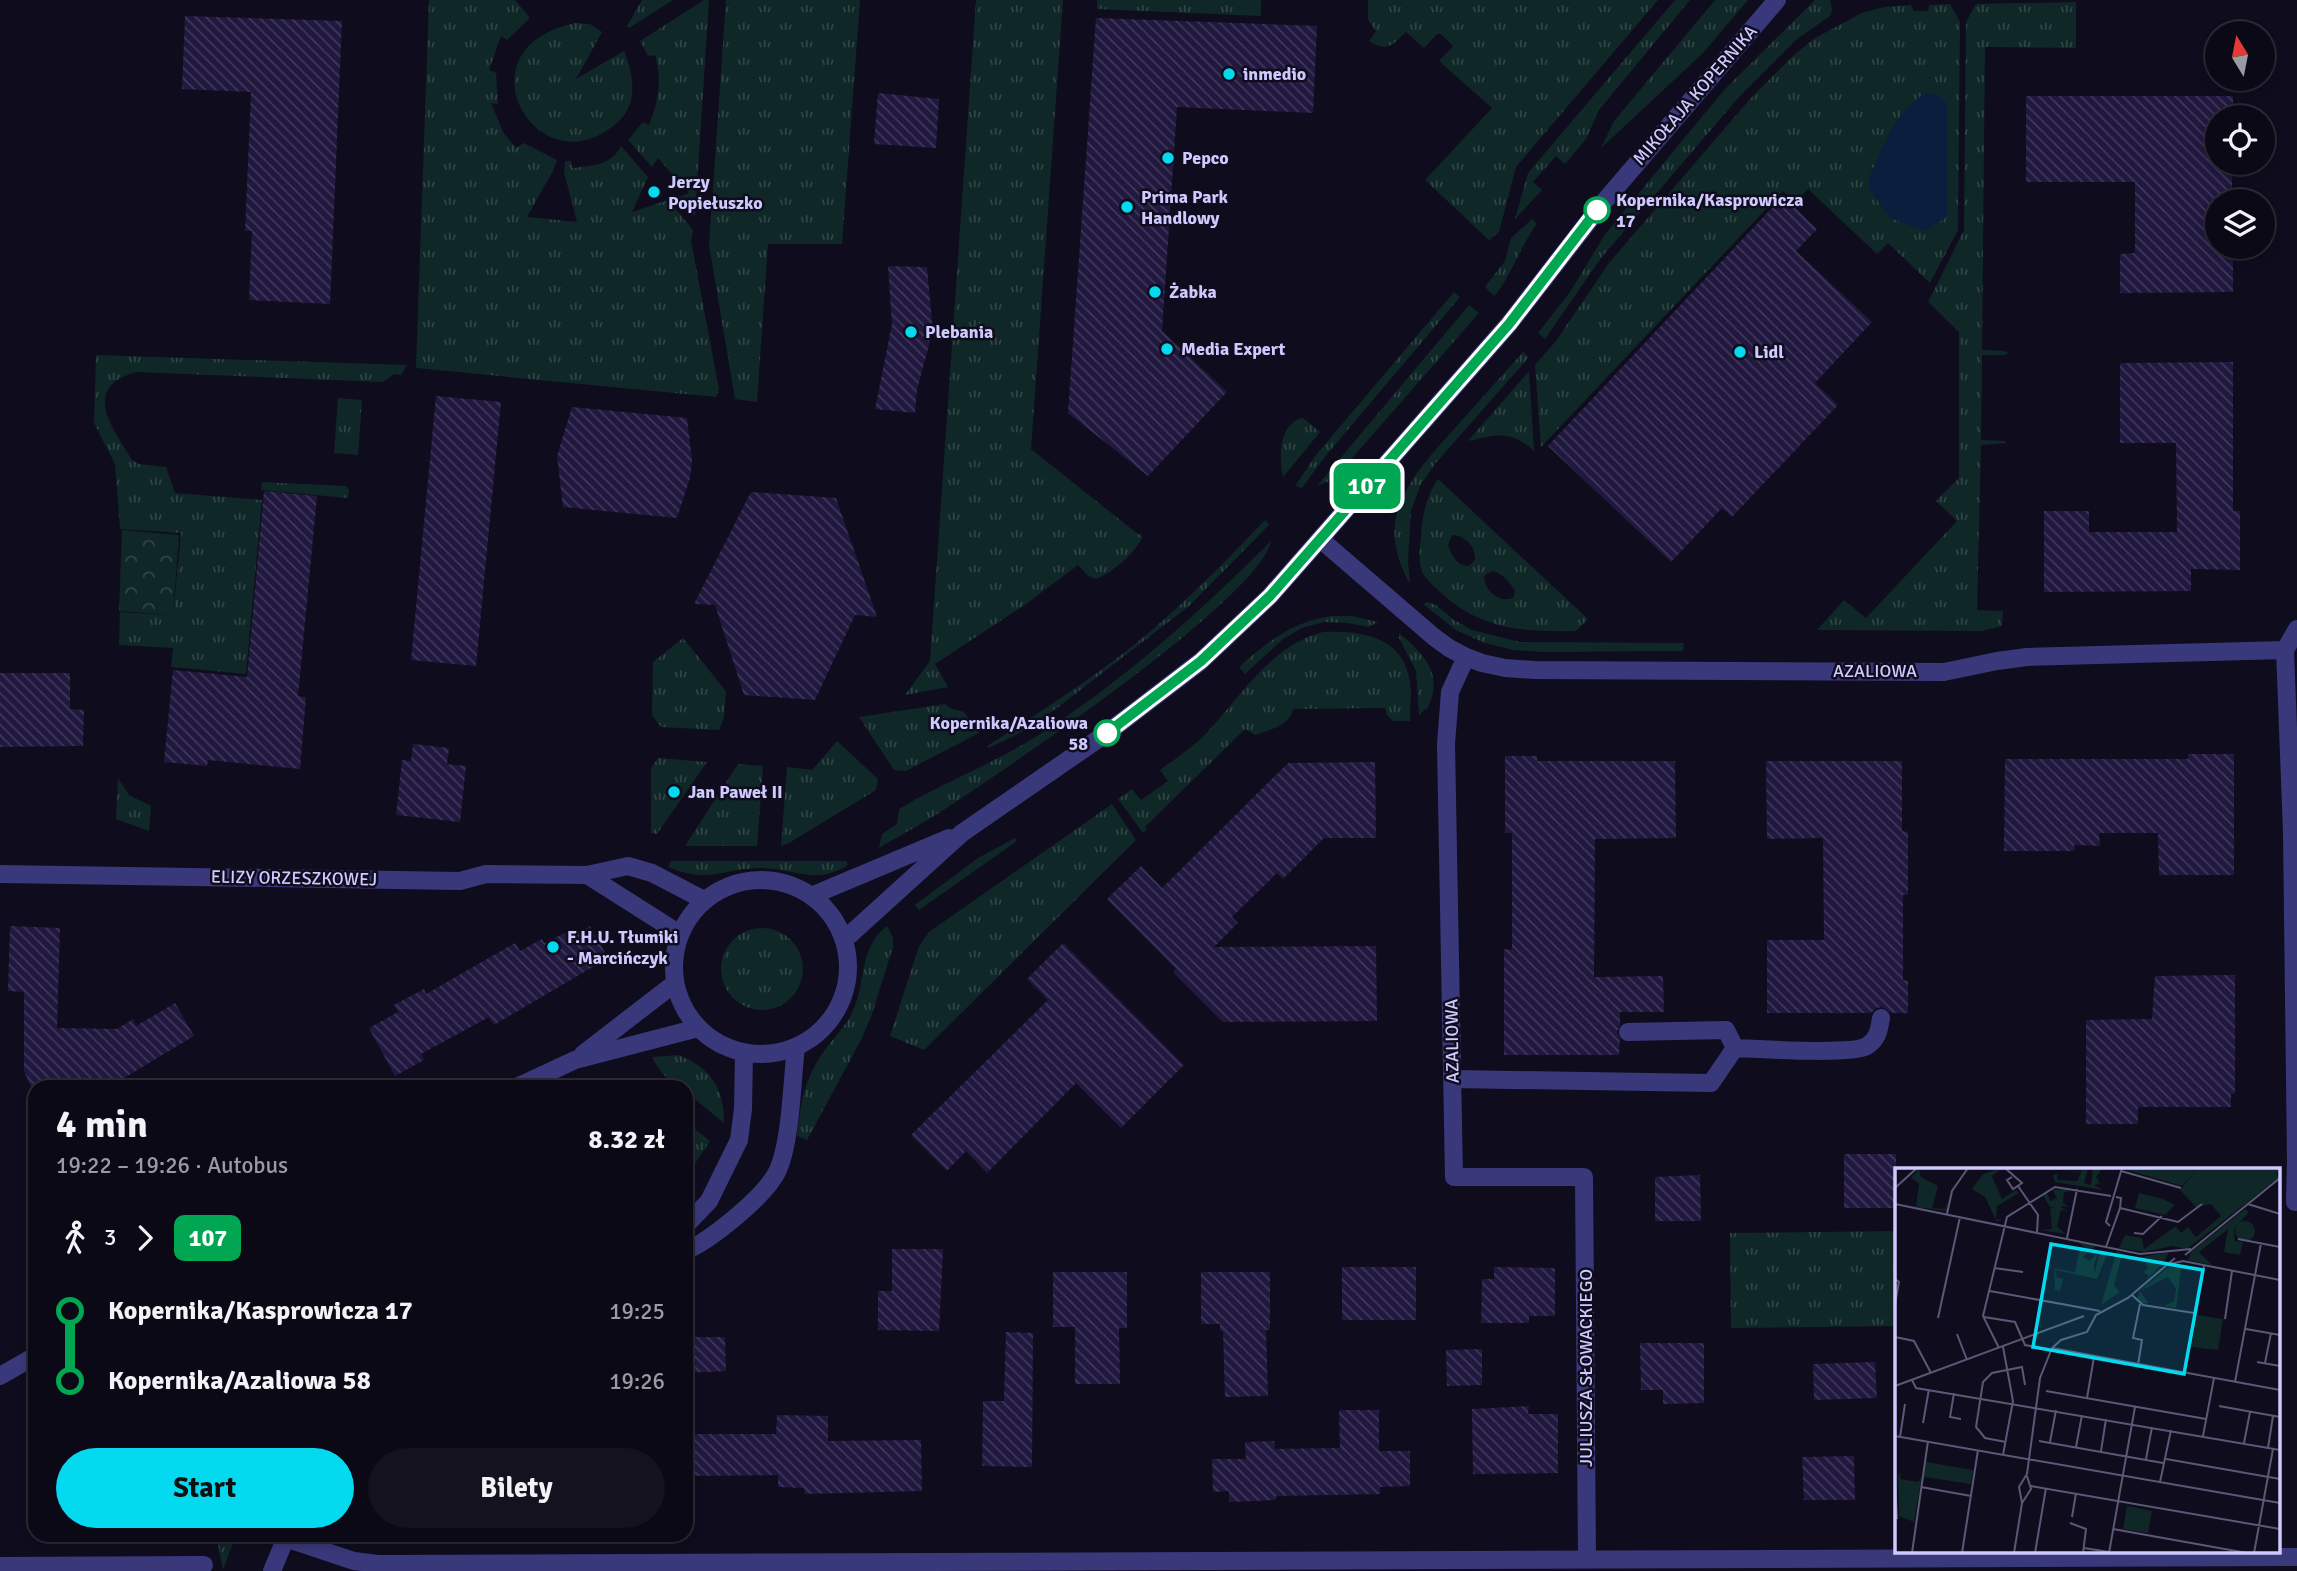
<!DOCTYPE html>
<html lang="pl">
<head>
<meta charset="utf-8">
<style>
	:root { --surface:#0b0916; --page:#14121f; --text:#f1f3f6; --muted:#9a9aa1; --line:#2b2a35; --accent:#04daef }
	body { margin:0; font-family:Signika,sans-serif; background:var(--page); color:var(--text); height:100vh; display:flex; flex-direction:column; font-size:26px; white-space:nowrap }
	* { box-sizing:border-box; margin:0 }
	p { font-size:23px; color:var(--muted) }
	.icon { flex:none; width:38px; height:38px; fill:none; stroke:currentColor; stroke-width:2; stroke-linecap:round; stroke-linejoin:round }
	.map { position:relative; flex:1; overflow:hidden }
	.details { position:absolute; left:28px; top:1080px; width:665px; height:462px; display:flex; flex-direction:column; background:var(--surface); border-radius:21px; box-shadow:0 4px 10px #0003,0 0 0 2px var(--line) }
	.details>* { flex:none }
	.badge { padding:0 14px; border-radius:10px; font-size:24px; line-height:46px }
	.needle { width:46px; rotate:350deg }
	.controls { position:absolute; left:2205px; top:21px; display:grid; gap:14px }
	.controls a { display:grid; place-items:center; width:70px; height:70px; border-radius:50%; background:var(--surface); box-shadow:0 4px 10px #0003,0 0 0 2px var(--line); font-size:35px }
	.map>.badge { position:absolute; translate:-50% -50%; box-shadow:0 0 0 4px #fff }
	.legs { display:flex; align-items:center; gap:10px; height:77px; padding:0 28px; font-size:23px }
	.legs p { margin-inline-start:auto }
	.head { display:flex; align-items:center; justify-content:space-between; height:119px; padding:0 28px }
	h1 { font-size:38px; font-weight:800; line-height:52px }
	.button { display:flex; gap:14px; margin-top:auto; padding:14px 28px }
	.button a { flex:1; height:80px; border-radius:42px; background:var(--accent); color:#111; font-size:28px; font-weight:800; line-height:80px; text-align:center }
	.button a+a { background:var(--page); color:var(--text) }
	ul { padding:0 28px; list-style:none }
	li { display:flex; align-items:center; gap:24px; height:70px; font-size:26px }
	li i { display:grid; place-items:center; width:10px; height:100%; margin:0 9px; background:currentColor }
	li i::after { content:''; width:18px; height:18px; margin:-9px; border:5px solid; border-radius:50%; background:var(--surface) }
	li p { margin-inline-start:auto }
	li:first-child i { background:linear-gradient(#0000 50%,currentColor 0) }
	li:last-child i { background:linear-gradient(currentColor 50%,#0000 0) }
	.map>svg:first-child { display:block }
</style>
</head>
<body>
<div class="map">
<svg width="2297" height="1571" viewBox="0 0 2297 1571">
	<defs>
		<pattern id="grass-tufts" width="24" height="20" patternUnits="userSpaceOnUse" patternTransform="scale(1.75)"><rect width="24" height="20" fill="#0f2726"/><path d="M3 7l-1-3M5 7V3M7 7l1-3M15 17l-1-3M17 17v-4M19 17l1-3" fill="none" stroke="#314547"/></pattern>
		<pattern id="forest-crowns" width="20" height="18" patternUnits="userSpaceOnUse" patternTransform="scale(1.75)"><rect width="20" height="18" fill="#0f2726"/><path d="M2 6a3 3 0 1 1 6 0M12 15a3 3 0 1 1 6 0" fill="none" stroke="#314547"/></pattern>
		<pattern id="building-back-hatch" width="6" height="6" patternUnits="userSpaceOnUse" patternTransform="scale(1.75)"><rect width="6" height="6" fill="#20183e"/><path d="M-1 5l2 2M0 0l6 6M5-1l2 2" fill="none" stroke="#3f385b"/></pattern>
	</defs>
	<rect width="100%" height="100%" fill="#0f0c1d"/>
	<path fill="url(#grass-tufts)" fill-rule="evenodd" d="M429,0h86l15,18 -23,22 -6,-4 -12,34 7,3 2,31 -7,-1 12,29 13,16 8,-5 33,17 -4,11 -26,46 50,5 -13,-50 1,-11h6l1,7c20,-2 40,-3 49,-22l27,31 -16,35 36,-12 25,30 -2,11 28,148 -3,8 -300,-29z
		M642,0h31l-44,28 -2,-2z
		M704,0h5l-14,216 -16,-19 10,-4 -31,-35 -6,9 -24,-27 15,-18 6,3c10,-25 13,-45 6,-70l-7,1 -8,-15z
		M726,0h134l-18,244h-74l-11,158 -22,-3 -26,-154z
		M976,0h87l-32,449 108,86 2,-2 1,5c-8,16 -30,35 -46,41l-8,-3 -10,-11 -52,39 -91,60 13,23 -43,8 25,-34z
		M1097,0h164v16l-164,-7z
		M1368,0h290l-142,167 -17,65 -10,8 -64,-60 67,-72 -53,-47 14,-15 -12,-12h-4l-13,14 -18,-16c-14,13 -18,21 -37,9l7,-10 -8,-11z
		M1675,0h15l-91,110 -13,29 -21,25 -9,-8 -23,26 9,8 -27,29 13,-46z
		M1715,0h33l-45,53 -102,95 13,-27z
		M1815,0h15l2,10 -2,6 -33,23 -58,58 -138,161 -56,81 -7,-6 32,-41 36,-59 118,-143z
		M2076,2v46l-91,-1 -3,303 23,1 3,2 -3,2h-23l-1,85 24,1 1,2 -25,2 -4,165 26,1 -1,15 -20,5 -165,-1 27,-30 22,18 91,-97 -21,-20 23,-23v-146l-31,-30 36,-72 2,-208 10,-18z
		M1950,4l10,18 -2,208 -28,53 -42,-40 -11,11 -69,-65 -12,13 -13,-11 -242,256 -6,-82 21,-24 53,-78 141,-164 45,-45 20,-16 47,-25 22,-6 27,-2 3,6h14l1,-6z
		M575,23l15,1 12,8 -26,47 48,-28c9,22 15,51 -5,70 -79,74 -166,-72 -44,-98z
		M1532,219l5,5c-16,20 -28,57 -43,72l-9,-9 20,-26 6,-23z
		M1454,292l6,5 -137,162 -21,29 -7,-2 21,-31z
		M1469,305l10,8 -139,159 -9,8 -14,6z
		M1523,352l6,5 -94,107 -15,22 -9,25 -3,50 2,23c-11,-20 -19,-43 -14,-67 9,-38 41,-68 66,-97 20,-22 40,-45 61,-68z
		M96,355l311,10 -6,10 -7,-1 -11,8 -246,-10c-57,15 -25,55 -5,88l7,4 27,3 9,26 87,7 -16,174 -75,-7 2,-19 -54,-3 1,-33 53,3 8,-82 -61,-4 -5,-65 -21,-41z
		M1529,371l5,80c-23,-21 -37,-17 -66,-10z
		M338,398l24,2 -4,55 -24,-2z
		M1303,418l17,14 -37,45c-4,-18 -5,-54 20,-59z
		M1438,479l150,140 -12,12c-53,1 -95,-1 -136,-39 -6,-6 -14,-12 -18,-20 -4,-11 -2,-26 -1,-37 2,-22 5,-38 17,-56zM1452,535c13,0 24,12 23,25l-6,6c-12,0 -17,-10 -21,-21zM1493,571c10,3 17,11 22,20l-2,7c-14,5 -28,-7 -29,-21l2,-3z
		M262,482l84,4 3,4 -1,8 -87,-8z
		M1265,520l4,5 -80,81 -132,102 -37,25 -31,15 -2,-2c48,-31 97,-62 142,-97 49,-39 93,-84 136,-129z
		M1271,541c-10,56 -266,229 -323,266 -22,15 -46,27 -69,41l3,-14 15,-10 2,-15c45,-27 94,-45 138,-73 85,-54 162,-123 234,-195z
		M1427,602l9,3 18,15 18,10 48,12 164,1 -1,8 -139,1 -31,-2 -28,-7 -29,-13 -33,-26z
		M1331,616h21l26,6 -9,5 -22,-4 -23,-1 -22,6 -19,11 -38,35 -6,-7c29,-25 54,-46 92,-51z
		M1323,632c36,-1 76,3 86,44 3,14 1,31 1,45h-17l-6,-6 -2,-7 -92,1c-3,17 -23,20 -38,26l-10,-6 -100,98 2,2 -4,4 -25,-34 14,-10 9,11 27,-19 -8,-11c18,-13 36,-25 50,-41 34,-37 62,-84 113,-97z
		M1399,633c25,21 46,42 28,76l-3,1 -5,6 -3,-45 -17,-33z
		M683,638l43,53 -2,27 -5,12 -58,-3 -9,-12 1,-53z
		M945,704l5,4 14,4 15,21 -73,38 -12,-1 -35,-53z
		M837,741l41,38 -2,11 -87,53 -8,3 6,-79 25,3z
		M658,758l49,4 -50,72 -6,-1v-65z
		M738,764l25,2 -6,80h-72z
		M118,778l11,17 22,11 -2,25 -33,-12z
		M1112,804l24,36 -212,210 -34,-14 29,-90 10,-14z
		M1015,838l2,3 -98,69 -4,-5 63,-47z
		M671,861h175l2,4c-33,21 -55,3 -89,3 -39,1 -49,16 -91,-1z
		M887,926l6,12v9l-22,70 -10,23 -54,100 -10,-4c4,-32 6,-54 25,-82 9,-13 21,-25 29,-39 16,-30 6,-66 36,-89z
		M721 969a41 41 0 1 1 82 0a41 41 0 1 1-82 0Z
		M678,1055c32,12 47,34 46,68l-38,-31v-5c-15,0 -28,-18 -34,-30z
		M686,1122l24,19 -24,36z
		M1896,1231v95l-165,2 -1,-95z
		M216,1535h20l-13,35z"/>
	<path fill="url(#forest-crowns)" d="M122,530l57,5 -6,80 -54,-4z"/>
	<path fill="#0b1e3d" d="M1927,93l12,2 8,9v113l-23,14 -34,-13 -20,-28 -1,-11c11,-27 30,-75 58,-86z"/>
	<path fill="url(#building-back-hatch)" d="M185,16l157,5 -12,283 -81,-4 3,-69h-7l6,-139 -69,-3z
		M1096,18l221,8 -4,87 -136,-6 -15,224 65,61 -79,84 -80,-63z
		M878,93l61,6 -3,49 -62,-4z
		M2026,96h207v21h-16v46h15v38h-15v46h16v45l-113,1v-39l15,-1v-71h-109z
		M1783,196l34,33 -21,22 76,71 -57,61 23,22 -106,112 -10,-9 -51,54 -123,-116z
		M888,266l39,1 5,54 -3,24 -12,45 -2,23 -40,-4 17,-85z
		M2233,362v149h7v59l-49,-1v22l-147,1v-81h45v21h88l-1,-89h-56v-80z
		M436,396l65,6 -25,264 -65,-6z
		M572,407l115,11 5,42 -2,18 -13,40 -114,-11 -6,-51z
		M264,491l53,5 -19,200 8,1 -6,72 -92,-9 -1,6 -43,-4 9,-92 74,7z
		M751,492l85,6 41,119 -22,-2 -40,85 -71,-5 -29,-90 -21,-1z
		M0,673h70v36l14,1 -1,36 -83,1z
		M413,744l36,4 -2,16 19,2 -6,56 -64,-7 6,-55 9,1z
		M2188,754h46v121h-75l-1,-42h-59l1,13 -26,-1 1,6h-71l1,-92h183z
		M1505,756h32v5h138l1,77 -81,1 -1,138 69,-1 1,36h-44v13l-3,7 3,7 -1,16h-115v-106l8,1v-117h-7z
		M1766,761h136v70l6,1v63h-5v85l5,1v32h-17l-9,-6 -6,1 -5,5h-104v-73h57l-1,-102 -56,1z
		M1375,762l1,76h-52l-41,41 -6,-6 -45,44 6,6 -24,24 162,-1 1,75 -154,1 -50,-50 3,-3 -69,-70 34,-33 21,22 126,-125z
		M10,926l50,2 -3,100 60,1 16,-10 3,7 39,-23 19,33 -85,51h-78l-7,-16v-79l-16,-1z
		M590,926l18,32 -114,67 -5,-8 -68,37 3,6 -29,16 -26,-48 29,-16 -4,-7 30,-16 2,5 89,-51 5,8 22,-12 2,4 21,-10 3,5z
		M1063,943l121,122 -63,63 -45,-45 -89,90 -21,-22 -19,20 -36,-36 137,-135 -21,-21z
		M2235,975v119h-4v13h-93v17h-52v-104l66,-1 3,-43z
		M1844,1154h52v54h-52z
		M1700,1175l1,46h-46v-44z
		M892,1249h51l-4,82 -61,-1v-39h14z
		M1342,1267h74v53h-74z
		M1494,1267l61,1v48h-26v7h-48l1,-44h12z
		M1053,1272h74v56h-8l1,56h-45v-57h-22z
		M1201,1272h69v58h-4l2,66 -43,1 -2,-66h-3v-7h-19z
		M1006,1332l27,1 -1,134 -50,-1 1,-65h21z
		M686,1337h39l1,34 -40,2z
		M1640,1343h64v60l-41,1v-14h-22z
		M1482,1349v36l-35,1 -1,-36z
		M1875,1362l2,36 -63,2 -1,-36z
		M1529,1406l-1,8h30v59l-85,1 -1,-65z
		M1339,1410h40v41h31v35l-30,1v7l-104,2v4l-47,2v-11l-16,1 -1,-33h34l-1,-17 29,-1 1,8 65,-1z
		M777,1415l51,1v25l93,-1 1,51 -117,3 -1,-6 -26,-1v-12l-92,1v-42h90z
		M1854,1456l1,44h-51l-2,-43z"/>
	<g fill="none" stroke-linecap="round" stroke-linejoin="round">
		<path stroke="#39387b" stroke-width="18" d="M1320,539l114,98 15,11 17,9 16,6 23,5 29,2 410,2 53,-11 30,-4 258,-7
			M1466,657l-16,35 -4,52 8,433h130l3,382
			M0,874l460,7 26,-7 101,1 41,-9 24,7 52,27
			M587,875l93,59
			M1628,1032l98,-2 9,18c24,1 117,7 132,-2 11,-7 12,-16 14,-28
			M1453,1079l258,4 24,-35
			M2295,1202l1,-41 -4,-329 -7,-182 12,-21
			M285,1538l69,23 24,3 1919,-7
			M0,1566l204,-1"/>
		<path stroke="#39387b" stroke-width="18" d="M674 967a87 87 0 1 1 174 0a87 87 0 1 1-174 0Z
			M811,896l138,-58
			M844,940l118,-107 145,-100 94,-72 69,-65 239,-272 93,-120 175,-204
			M583,1054l92,-71
			M517,1087l58,-27 123,-32
			M686,1225l23,-24 30,-61 4,-31 1,-56
			M686,1251c26,-12 80,-55 92,-81 13,-29 14,-90 18,-123
			M0,1376l35,-20
			M272,1571l15,-36"/>
	</g>
	<g fill="none" stroke-linecap="round" stroke-linejoin="round">
		<g stroke="#fff" stroke-width="16">
			<path id="line-1" d="M1107,733l94,-72 69,-65 239,-272 88,-114"/>
		</g>
		<use href="#line-1" stroke="#00a651" stroke-width="10"/>
	</g>
	<g fill="#04daef" stroke="#0f0c1d" stroke-width="2.5">
		<circle cx="1229" cy="74" r="7"/>
		<circle cx="1168" cy="158" r="7"/>
		<circle cx="654" cy="192" r="7"/>
		<circle cx="1127" cy="207" r="7"/>
		<circle cx="1155" cy="292" r="7"/>
		<circle cx="911" cy="332" r="7"/>
		<circle cx="1167" cy="349" r="7"/>
		<circle cx="1740" cy="352" r="7"/>
		<circle cx="674" cy="792" r="7"/>
		<circle cx="553" cy="947" r="7"/>
	</g>
	<g fill="#fff" stroke="#00a651" stroke-width="3.5">
		<circle cx="1597" cy="210" r="12"/>
		<circle cx="1107" cy="733" r="12"/>
	</g>
	<g text-anchor="middle" stroke-width="5" stroke-linejoin="round" paint-order="stroke">
		<g font-size="18" font-weight="bold" fill="#cec9fe" stroke="#0f0c1d" text-anchor="start">
			<text x="1243" y="80">inmedio</text>
			<text x="1182" y="164">Pepco</text>
			<text x="668" y="188">Jerzy<tspan x="668" dy="21">Popiełuszko</tspan></text>
			<text x="1141" y="203">Prima Park<tspan x="1141" dy="21">Handlowy</tspan></text>
			<text x="1169" y="298">Żabka</text>
			<text x="925" y="338">Plebania</text>
			<text x="1181" y="355">Media Expert</text>
			<text x="1754" y="358">Lidl</text>
			<text x="688" y="798">Jan Paweł II</text>
			<text x="567" y="943">F.H.U. Tłumiki<tspan x="567" dy="21">- Marcińczyk</tspan></text>
		</g>
		<g font-size="18" fill="#cec9fe" stroke="#0f0c1d">
			<text transform="translate(1695 95) rotate(-49)" y="6">MIKOŁAJA KOPERNIKA</text>
			<text x="1875" y="677">AZALIOWA</text>
			<text transform="translate(294 878) rotate(1)" y="6">ELIZY ORZESZKOWEJ</text>
			<text transform="translate(1452 1041) rotate(-91)" y="6">AZALIOWA</text>
			<text transform="translate(1586 1368) rotate(-90)" y="6">JULIUSZA SŁOWACKIEGO</text>
		</g>
		<g font-size="18" font-weight="bold" fill="#cec9fe" stroke="#0f0c1d" text-anchor="start">
			<text x="1616" y="206">Kopernika/Kasprowicza<tspan x="1616" dy="21">17</tspan></text>
			<text x="1088" y="729" text-anchor="end">Kopernika/Azaliowa<tspan x="1088" dy="21">58</tspan></text>
		</g>
	</g>
	<g transform="translate(1895 1168)">
		<rect width="385" height="385" fill="#0f0c1d"/>
		<path d="M107,0l-10,8 10,23 14,-9 3,3 -22,13 -1,13 6,1 -5,2 -12,-25 -13,-8 11,-15zM188,0h5l-4,15 7,2 2,-16 10,-1 -7,9 4,6 -6,2 9,5 -48,-8 -2,-7 4,-1v6l20,1 4,-8 -18,-4 18,3zM303,0h82l-4,7 4,2 -93,72 -15,-3 -27,6 -26,-4 6,-13 17,3 2,11 32,-23 5,7 7,-6 8,10 25,-21 -10,-12 -15,3 -16,-17zM24,1l2,8 17,9 -6,22 13,1 3,-9 -1,11 -31,-4 3,-23 -8,-6zM177,21l-8,4 -1,10 6,4 -9,-1 8,6 -7,-2 -4,16 9,8 -27,-4 13,-1 -2,-21 7,-1h-7l-7,-12 4,-3 3,9 7,-3 -4,-8zM244,25l24,6 12,6 -10,10 -30,-7zM350,41l4,3 -15,17 1,12 8,1 -3,13 -16,-3 4,-23 -29,23 13,13 -24,-5 3,-8zM183,74l18,4 -13,11 7,4 8,-9 -4,14 1,7 5,-23 13,3 -5,-1 -11,27 -42,-9 2,8 12,2 -6,-1 -3,12 -5,-1 -1,-22 21,4 5,-26 6,3zM222,83l21,8 -16,-4 -8,30 6,7 -19,13zM274,84l-5,10 -18,19 3,-5 -6,-4 5,-4 -7,-11zM277,96l16,4 -7,2 -5,38 -12,-2 10,-5 2,-12 -8,-12 -28,14 9,12 -7,1 -5,-5 3,-8zM31,294l47,8 -2,14 -47,-7zM6,304l-1,7 18,3 4,-6 -8,46 -15,-6 -1,-39z" fill="#0f2726"/>
		<path d="M303,0l-16,18 -58,-17 1,-1zM340 63a10 10 0 1 1 20 0a10 10 0 1 1-20 0ZM302,147l26,4 -5,31 -27,-3zM232,338l25,5 -4,22 -25,-4z" fill="#0f2726"/>
		<path fill="none" stroke="#5b5877" stroke-width="2" d="M110,0l17,15 -9,6 -6,-9 5,-3M226,3l60,17M123,18l20,29 -1,17M0,20l22,-20M0,36l245,50 51,-5M353,36l32,10M225,40l58,14 24,-18M52,46l5,-23 16,-23M215,58l-4,-4 16,-54M239,65l9,1 19,-18M172,70l10,-49M343,71l42,8M211,79l14,-39 1,-10 -5,-1M290,87l95,-77M275,96l13,-3 97,19M99,100l29,4M0,111l4,3 -4,22M95,123l110,20M237,127l11,10 51,8M89,149l31,5 10,23 22,4M43,150l22,-101M330,151l7,-48M351,161l34,6M62,166l10,26M0,169l19,4 17,32M108,179l10,54 -10,54M104,180l-16,-32 24,-99 48,-30 56,9M157,180l228,42M294,182l15,-84M362,194l23,4M370,195l6,-30M243,197l4,-25 -9,-2 7,-34M17,212l4,8 364,62M340,214l26,-139M0,218l189,-70M151,223l160,28M59,225l-4,24 11,2M192,230l7,-41M324,238l61,11M28,255l6,-34M0,268l385,67M308,268l11,-58M5,269l5,-33M144,273l124,22M111,274l-21,-4 -9,-11 7,-45 9,-9 30,-6 3,18M155,274l6,-32M349,275l6,-31M181,279l6,-32M373,280l5,-32M206,283l5,-32M251,291l6,-32M271,291l114,20M265,314l11,-52M0,315l2,36M136,318l249,43M26,319l50,9M127,335l-3,-16 8,-13 13,-96 12,-30 9,-8 26,-8 9,-17 32,-17 47,-40M177,349l4,-24M175,355l16,6 -3,24M218,361l134,24M189,380l25,4M17,385l16,-112M67,385l16,-103M119,385l8,-50 9,-14 -4,-13M140,385l11,-65M214,385l26,-146M359,385l19,-104"/>
		<path fill="#04daef" fill-opacity="0.15" stroke="#04daef" stroke-width="3.5" d="M156,76l152,26 -19,104 -151,-27z"/>
		<rect width="385" height="385" fill="none" stroke="#cec9fe" stroke-width="3.5"/>
	</g>
</svg>
<div class="controls">
<a><svg class="needle" viewBox="-14 -14 28 28"><path d="M0-13l5 13h-10z" fill="#e53935"/><path d="M0 13l5-13h-10z" fill="#9a9aa1"/></svg></a>
<a><svg class="icon" aria-label="locate" viewBox="0 0 24 24"><circle cx="12" cy="12" r="6"/><path d="M12 2v4M12 18v4M2 12h4M18 12h4"/></svg></a>
<a><svg class="icon" aria-label="layers" viewBox="0 0 24 24"><path d="M12 4l9 5-9 5-9-5zM3 14l9 5 9-5"/></svg></a>
</div>
<b class="badge" style="left:1367px;top:486px;background:#00a651;color:#fff">107</b>
<section class="details">
<div class="head"><div><h1>4 min</h1><p>19:22 – 19:26 · Autobus</p></div><b>8.32 zł</b></div>
<div class="legs"><svg class="icon" aria-label="walk" viewBox="0 0 24 24"><circle cx="13" cy="4" r="2"/><path d="M13 8l-2 6 4 7M11 14l-3 7M7 12l3-4h3l4 4"/></svg>3<svg class="icon" aria-label="forward" viewBox="0 0 24 24"><path d="M9 5l7 7-7 7"/></svg><b class="badge" style="background:#00a651;color:#fff">107</b></div>
<ul>
<li><i style="color:#00a651"></i><b>Kopernika/Kasprowicza 17</b><p>19:25</p></li>
<li><i style="color:#00a651"></i><b>Kopernika/Azaliowa 58</b><p>19:26</p></li>
</ul>
<div class="button"><a>Start</a><a>Bilety</a></div>
</section>
</div>
</body>
</html>
